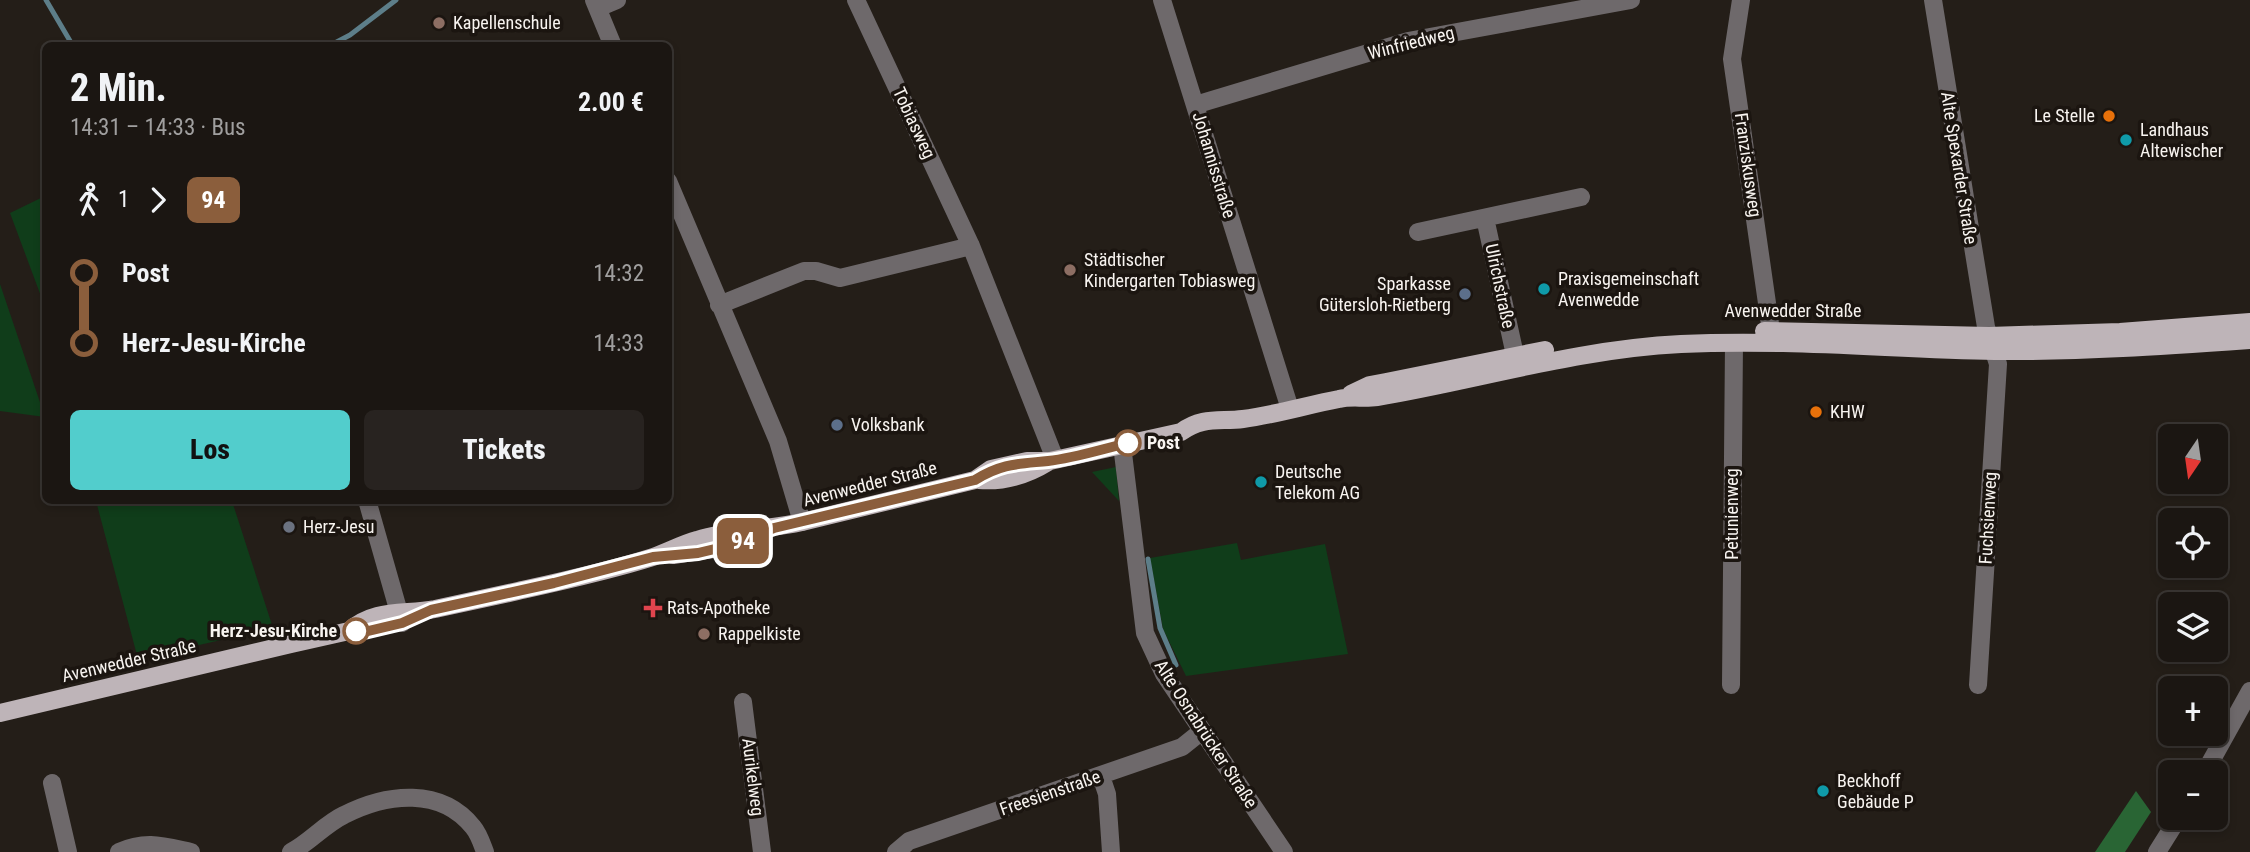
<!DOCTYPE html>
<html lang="de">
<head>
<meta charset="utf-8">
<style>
	:root { --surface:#1b1612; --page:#282320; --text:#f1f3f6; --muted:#a09f9f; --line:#393532; --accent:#52cdcc }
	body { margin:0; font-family:"Roboto Condensed",sans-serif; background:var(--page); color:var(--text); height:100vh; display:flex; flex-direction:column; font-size:26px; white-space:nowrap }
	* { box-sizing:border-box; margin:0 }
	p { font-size:23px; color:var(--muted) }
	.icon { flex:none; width:38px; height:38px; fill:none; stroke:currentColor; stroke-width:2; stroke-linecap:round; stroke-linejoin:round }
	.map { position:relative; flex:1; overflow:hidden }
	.drawer { position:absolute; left:42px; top:42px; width:630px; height:462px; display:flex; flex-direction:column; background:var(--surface); border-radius:10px; box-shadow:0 4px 10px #0003,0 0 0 2px var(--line) }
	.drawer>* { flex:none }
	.badge { padding:0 14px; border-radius:10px; font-size:24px; line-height:46px }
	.needle { width:46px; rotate:193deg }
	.controls { position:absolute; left:2158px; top:424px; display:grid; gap:14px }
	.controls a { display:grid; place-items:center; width:70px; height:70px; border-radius:10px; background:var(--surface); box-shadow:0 4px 10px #0003,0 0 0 2px var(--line); font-size:35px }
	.map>.badge { position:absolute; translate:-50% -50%; box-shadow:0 0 0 4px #fff }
	.legs { display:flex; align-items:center; gap:10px; height:77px; padding:0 28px; font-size:23px }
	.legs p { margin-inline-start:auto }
	.summary { display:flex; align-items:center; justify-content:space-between; height:119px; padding:0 28px }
	h1 { font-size:38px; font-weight:800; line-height:52px }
	.primary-button { display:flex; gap:14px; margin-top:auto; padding:14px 28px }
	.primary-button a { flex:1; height:80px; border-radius:10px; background:var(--accent); color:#111; font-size:28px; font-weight:800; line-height:80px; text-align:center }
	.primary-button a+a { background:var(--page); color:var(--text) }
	ul { padding:0 28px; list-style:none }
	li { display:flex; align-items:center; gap:24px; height:70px; font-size:26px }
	li i { display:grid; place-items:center; width:10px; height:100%; margin:0 9px; background:currentColor }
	li i::after { content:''; width:18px; height:18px; margin:-9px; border:5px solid; border-radius:50%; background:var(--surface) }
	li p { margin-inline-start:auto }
	li:first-child i { background:linear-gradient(#0000 50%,currentColor 0) }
	li:last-child i { background:linear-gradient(currentColor 50%,#0000 0) }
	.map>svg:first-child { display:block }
</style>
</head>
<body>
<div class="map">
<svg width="2250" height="852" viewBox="0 0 2250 852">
	<rect width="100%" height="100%" fill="#241e18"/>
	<path fill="#103d1a" d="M45,196v111l-35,-94z
		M0,284l45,133 -45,-6z
		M1116,467l3,34 -27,-29z
		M96,501h136l41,127 -135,31z
		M1237,543l4,17 84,-16 23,110 -162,22 -23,-47 -13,-71z"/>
	<path fill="#296534" d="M2136,791l15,21 -26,40h-30z"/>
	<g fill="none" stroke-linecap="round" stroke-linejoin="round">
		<path stroke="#5d7e89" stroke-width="5" d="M46,0l27,46
			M329,46l21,-11 46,-35
			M1148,559l12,69 16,37"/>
		<path stroke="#6e696b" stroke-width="18" d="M594,0l19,46
			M856,0l115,246 84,213
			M1162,0l128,409
			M1741,0l-9,59 39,272
			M1933,0l53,327 12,37 -20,321
			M598,8l19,-8
			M1195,105l213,-64 223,-41
			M668,181l110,260 24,81
			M1485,218l30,137
			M1418,232l163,-35
			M719,305l85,-34h12l24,7 131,-32
			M1122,445l23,188 19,41 120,178
			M367,500l35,123
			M1731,685l3,-342
			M743,702l19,150
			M2205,772l45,-81
			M1101,776l6,18 4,58
			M52,783l16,69
			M119,852c27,-12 44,-6 72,0
			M291,852c19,-10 34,-28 53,-37 43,-22 97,-28 129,12 6,7 9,17 12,25
			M896,852l13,-11 273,-94 20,-16
			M2157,852l22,-35"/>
		<path stroke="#beb4b8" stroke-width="18" d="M1764,331l225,5 131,-4 130,-10
			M1351,394l19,-9 16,-3 159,-32
			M979,480c25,2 48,-5 69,-18
			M673,555l46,-7 42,-14
			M349,631c26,-23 55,-16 86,-22 28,-6 56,-12 83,-18 45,-10 91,-20 135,-34 15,-5 29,-13 44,-17 35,-11 70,-10 105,-18l173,-42 16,-11 36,-8h23l131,-29c22,-16 39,-10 62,-13 32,-4 64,-14 96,-20 12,-3 25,0 38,-2 101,-17 200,-48 304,-53 105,-5 209,5 314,7 85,1 170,-5 255,-11
			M0,713l291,-69 58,-13 12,1"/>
	</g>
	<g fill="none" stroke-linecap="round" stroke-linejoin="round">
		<g stroke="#fff" stroke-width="16">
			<path id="line-1" d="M356,631l8,1 38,-9 29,-13 123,-27 99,-26 45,-4 21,-5 55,-20 201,-48c27,-17 44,-16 73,-19 27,-3 54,-12 80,-18"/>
		</g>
		<use href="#line-1" stroke="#8b5e3c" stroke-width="10"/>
	</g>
	<g fill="#8d6e63" stroke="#1b1510" stroke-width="2.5">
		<circle cx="439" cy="23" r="7"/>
		<circle cx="1070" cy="270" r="7"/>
		<circle cx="704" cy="634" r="7"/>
	</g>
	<g fill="#e8710a" stroke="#1b1510" stroke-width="2.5">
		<circle cx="2109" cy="116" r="7"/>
		<circle cx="1816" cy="412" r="7"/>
	</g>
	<g fill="#0f9aa8" stroke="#1b1510" stroke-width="2.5">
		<circle cx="2126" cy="140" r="7"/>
		<circle cx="1544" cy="289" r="7"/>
		<circle cx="1261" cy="482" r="7"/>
		<circle cx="1823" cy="791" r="7"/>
	</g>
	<g fill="#5c6f8a" stroke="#1b1510" stroke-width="2.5">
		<circle cx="1465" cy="294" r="7"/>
		<circle cx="837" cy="425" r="7"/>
	</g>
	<g fill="#fff" stroke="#8b5e3c" stroke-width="3.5">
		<circle cx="1128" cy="443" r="12"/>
		<circle cx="356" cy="631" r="12"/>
	</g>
	<circle fill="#6b7280" stroke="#1b1510" stroke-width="2.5" cx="289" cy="527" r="7"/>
	<path fill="#e0444e" stroke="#1b1510" stroke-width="2.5" d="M649.5 597.5h7v7h7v7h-7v7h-7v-7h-7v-7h7z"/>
	<g text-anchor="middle" stroke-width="7" stroke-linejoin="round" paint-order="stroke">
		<g font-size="18" fill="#f8f4f0" stroke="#1b1510" text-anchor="start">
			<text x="453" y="29">Kapellenschule</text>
			<text x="2095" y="122" text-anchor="end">Le Stelle</text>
			<text x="2140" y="136">Landhaus<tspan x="2140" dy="21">Altewischer</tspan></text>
			<text x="1084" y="266">Städtischer<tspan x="1084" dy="21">Kindergarten Tobiasweg</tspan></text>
			<text x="1558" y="285">Praxisgemeinschaft<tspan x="1558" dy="21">Avenwedde</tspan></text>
			<text x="1451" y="290" text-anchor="end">Sparkasse<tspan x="1451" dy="21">Gütersloh-Rietberg</tspan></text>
			<text x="1830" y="418">KHW</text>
			<text x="851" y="431">Volksbank</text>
			<text x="1275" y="478">Deutsche<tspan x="1275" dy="21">Telekom AG</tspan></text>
			<text x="303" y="533">Herz-Jesu</text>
			<text x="667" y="614">Rats-Apotheke</text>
			<text x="718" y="640">Rappelkiste</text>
			<text x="1837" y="787">Beckhoff<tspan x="1837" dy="21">Gebäude P</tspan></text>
		</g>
		<g font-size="18" fill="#f8f4f0" stroke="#1b1510">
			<text transform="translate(1411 43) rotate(-14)" y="6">Winfriedweg</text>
			<text transform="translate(914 123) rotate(65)" y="6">Tobiasweg</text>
			<text transform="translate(1214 165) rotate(73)" y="6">Johannisstraße</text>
			<text transform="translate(1748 165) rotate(82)" y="6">Franziskusweg</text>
			<text transform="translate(1959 168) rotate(81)" y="6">Alte Spexarder Straße</text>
			<text transform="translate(1500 286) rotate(78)" y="6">Ulrichstraße</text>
			<text x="1793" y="317">Avenwedder Straße</text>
			<text transform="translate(870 484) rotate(-14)" y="6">Avenwedder Straße</text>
			<text transform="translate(1732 514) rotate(-90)" y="6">Petunienweg</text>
			<text transform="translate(1988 518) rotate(-87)" y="6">Fuchsienweg</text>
			<text transform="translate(129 661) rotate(-13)" y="6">Avenwedder Straße</text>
			<text transform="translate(1206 734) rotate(57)" y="6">Alte Osnabrücker Straße</text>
			<text transform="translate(753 777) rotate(83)" y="6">Aurikelweg</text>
			<text transform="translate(1050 793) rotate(-19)" y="6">Freesienstraße</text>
		</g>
		<g font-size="18" font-weight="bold" fill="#f8f4f0" stroke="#1b1510" text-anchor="start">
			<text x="1147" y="449">Post</text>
			<text x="337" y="637" text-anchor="end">Herz-Jesu-Kirche</text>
		</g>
	</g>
</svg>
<div class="controls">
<a><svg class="needle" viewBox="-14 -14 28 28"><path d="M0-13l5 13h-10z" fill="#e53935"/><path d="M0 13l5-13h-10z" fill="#a09f9f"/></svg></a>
<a><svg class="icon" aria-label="locate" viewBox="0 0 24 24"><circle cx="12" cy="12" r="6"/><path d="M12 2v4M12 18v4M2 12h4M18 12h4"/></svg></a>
<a><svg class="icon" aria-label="layers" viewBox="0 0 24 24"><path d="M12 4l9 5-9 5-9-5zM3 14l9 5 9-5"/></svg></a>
<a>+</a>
<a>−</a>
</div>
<b class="badge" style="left:743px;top:541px;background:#8b5e3c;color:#fff">94</b>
<section class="drawer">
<div class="summary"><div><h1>2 Min.</h1><p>14:31 – 14:33 · Bus</p></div><b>2.00 €</b></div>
<div class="legs"><svg class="icon" aria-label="walk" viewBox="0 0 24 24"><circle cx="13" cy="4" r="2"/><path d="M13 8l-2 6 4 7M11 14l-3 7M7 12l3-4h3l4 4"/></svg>1<svg class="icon" aria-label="forward" viewBox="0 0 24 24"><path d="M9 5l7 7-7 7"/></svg><b class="badge" style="background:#8b5e3c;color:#fff">94</b></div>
<ul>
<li><i style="color:#8b5e3c"></i><b>Post</b><p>14:32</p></li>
<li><i style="color:#8b5e3c"></i><b>Herz-Jesu-Kirche</b><p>14:33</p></li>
</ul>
<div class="primary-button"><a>Los</a><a>Tickets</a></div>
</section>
</div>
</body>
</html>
